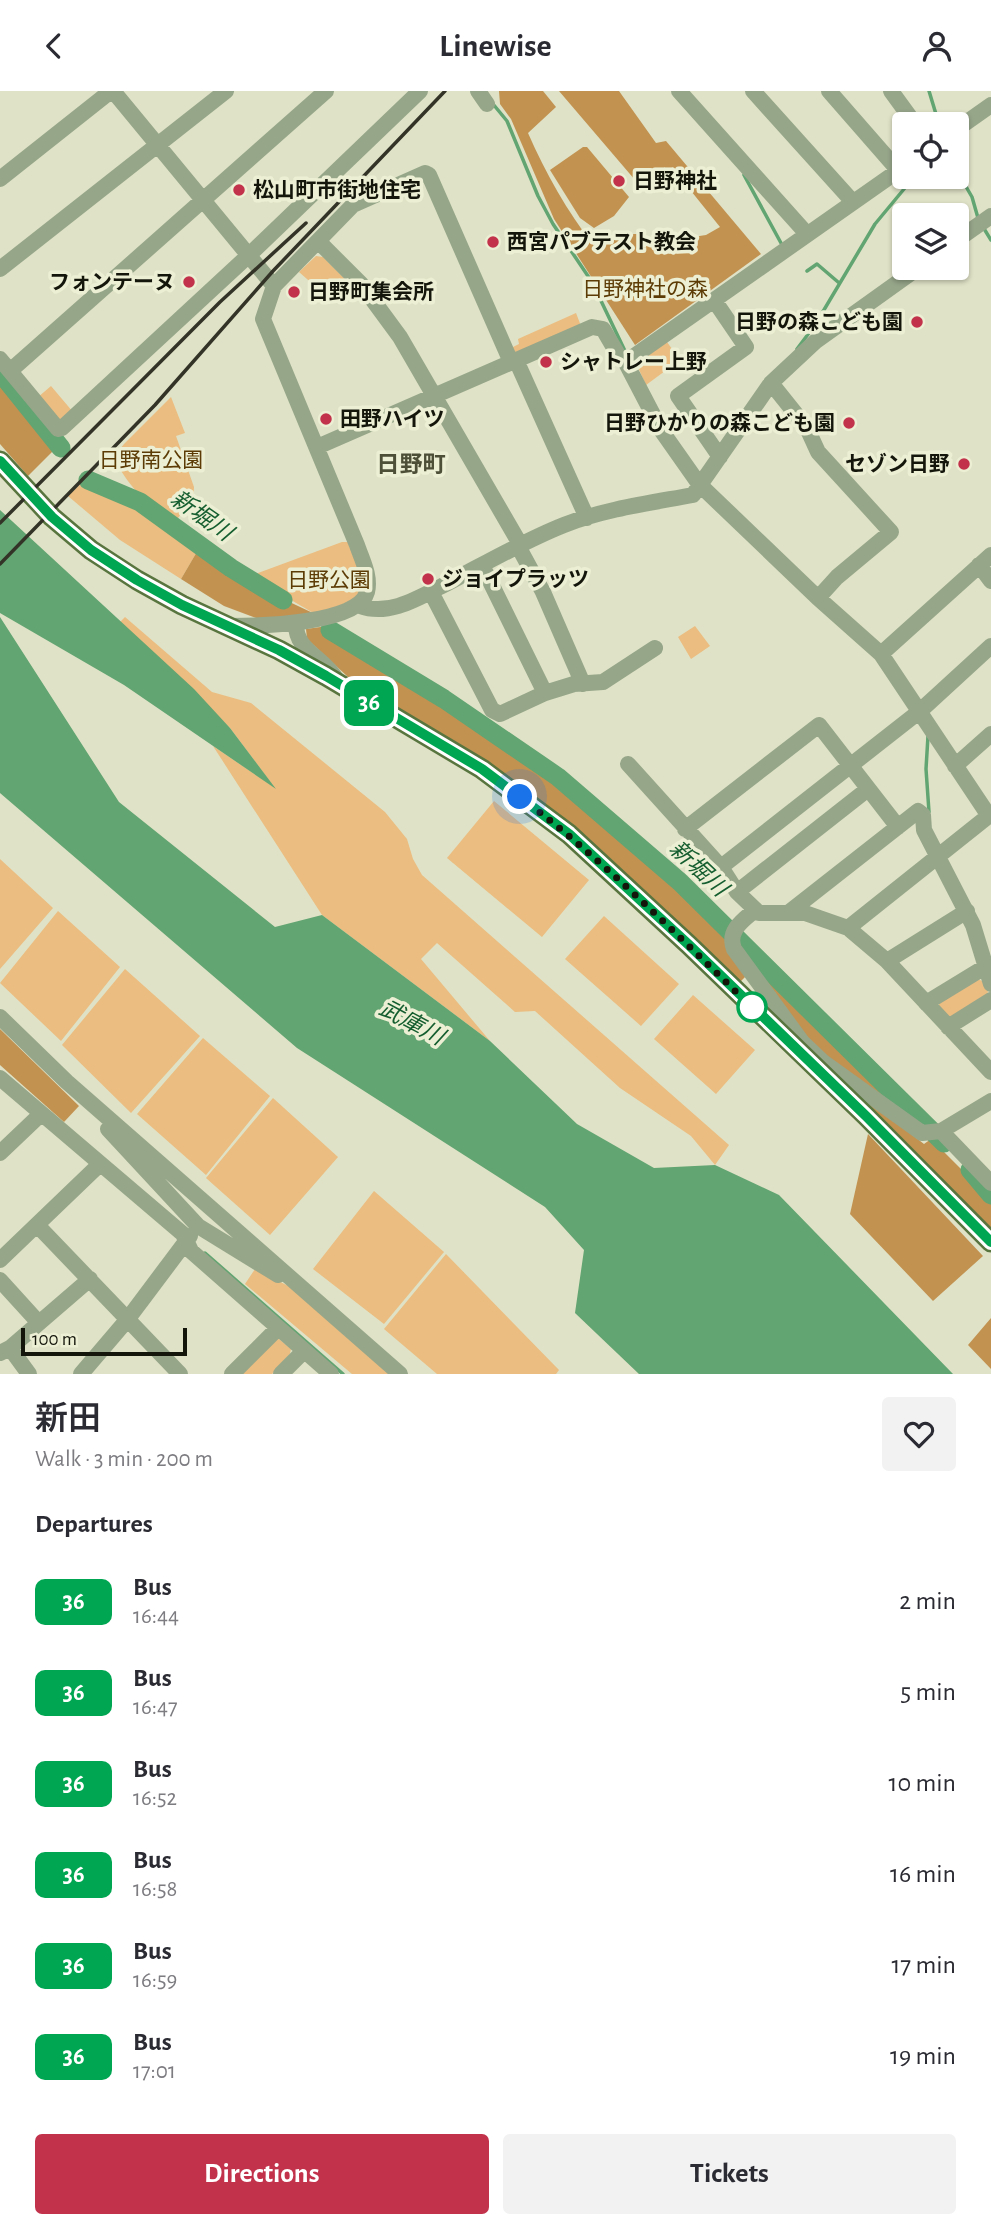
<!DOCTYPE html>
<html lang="en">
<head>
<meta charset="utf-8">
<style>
	:root { --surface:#fff; --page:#f2f2f3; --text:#2b2b33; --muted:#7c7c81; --accent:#c2324b }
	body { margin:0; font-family:"Alegreya Sans","Noto Sans JP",sans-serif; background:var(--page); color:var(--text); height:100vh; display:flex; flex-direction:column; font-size:26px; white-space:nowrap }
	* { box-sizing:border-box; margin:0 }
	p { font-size:23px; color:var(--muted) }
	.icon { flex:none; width:38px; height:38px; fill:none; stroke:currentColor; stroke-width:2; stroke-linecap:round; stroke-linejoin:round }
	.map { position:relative; height:1283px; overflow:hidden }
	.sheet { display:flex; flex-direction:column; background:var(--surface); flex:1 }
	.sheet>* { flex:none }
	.badge { padding:0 14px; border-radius:10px; font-size:24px; line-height:46px }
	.buttons { position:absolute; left:892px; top:21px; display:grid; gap:14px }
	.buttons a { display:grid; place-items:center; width:77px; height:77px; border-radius:7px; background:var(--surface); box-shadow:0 2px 5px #0004; font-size:35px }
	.scale { position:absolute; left:21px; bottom:18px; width:166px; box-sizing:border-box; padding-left:7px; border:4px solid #14150b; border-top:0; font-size:19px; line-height:24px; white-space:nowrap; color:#14150b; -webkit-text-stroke:5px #ecefd3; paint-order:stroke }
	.you { position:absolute; width:35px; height:35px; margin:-18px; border:5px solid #fff; border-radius:50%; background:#1a73e8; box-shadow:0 0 0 10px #1a73e833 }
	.map>.badge { position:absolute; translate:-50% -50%; box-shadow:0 0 0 4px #fff }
	h2 { padding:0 35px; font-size:26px; line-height:63px }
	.round { display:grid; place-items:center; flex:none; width:74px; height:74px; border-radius:7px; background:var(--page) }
	.headline { display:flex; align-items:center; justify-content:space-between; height:119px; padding:0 35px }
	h1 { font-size:33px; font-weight:600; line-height:52px }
	.action { display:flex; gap:14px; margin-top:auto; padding:14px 35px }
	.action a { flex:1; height:80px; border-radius:7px; background:var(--accent); color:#fff; font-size:28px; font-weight:600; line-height:80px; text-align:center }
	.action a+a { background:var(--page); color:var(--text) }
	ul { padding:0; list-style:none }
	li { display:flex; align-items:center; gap:21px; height:91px; padding:0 35px }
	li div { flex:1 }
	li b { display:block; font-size:26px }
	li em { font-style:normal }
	li .badge { min-width:77px; font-weight:700; text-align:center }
	header { display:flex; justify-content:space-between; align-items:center; height:91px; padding:0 35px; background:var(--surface); font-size:32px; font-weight:600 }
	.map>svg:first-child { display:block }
</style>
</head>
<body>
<header><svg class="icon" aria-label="back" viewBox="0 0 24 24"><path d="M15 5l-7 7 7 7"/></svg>Linewise<svg class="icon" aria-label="person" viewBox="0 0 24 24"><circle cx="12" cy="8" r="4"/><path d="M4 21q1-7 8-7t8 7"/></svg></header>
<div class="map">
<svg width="991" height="1283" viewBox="0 0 991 1283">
	<rect width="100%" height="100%" fill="#dfe2c6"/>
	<path fill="#ebbd80" d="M316,165l7,1 25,25 -25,11 -24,-21z
		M576,222l5,13 -67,28 -3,-6 8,-4 -1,-5z
		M667,251l13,18 -34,25 -10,-22z
		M51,295l22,26 -12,9 -24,-23z
		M171,306l14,36 -9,3 18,51 -1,15 -17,18c-32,-16 -45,-32 -63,-62l11,-14z
		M84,390l43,23 71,46 -17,29 -61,-39 -52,-44z
		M342,451h8c12,29 21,38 1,65l-36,7 -65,-38z
		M125,526l87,75 39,11 134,109 22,27 6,20 9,16 307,270 -14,20 -24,-29 -71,-48 -85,-77 -20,1 -78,-69 -16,16 69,82 -168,-126 -109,-169 61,41 -44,-59 -110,-106z
		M695,535l15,20 -19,13 -13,-22z
		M494,710l95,79 -47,57 -95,-79z
		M0,768l53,49 -53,61z
		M58,820l62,56 -59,74 -61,-58z
		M604,825l75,68 -38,42 -76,-67z
		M125,878l75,67 -69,77 -69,-68z
		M976,887l8,4 4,10 -4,7 -30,20 -7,-1 -8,-8v-9z
		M693,904l62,55 -39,44 -62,-55z
		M203,947l67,58 -64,79 -69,-61z
		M273,1007l65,59 -68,78 -64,-57z
		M374,1100l70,61 -60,72 -71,-55z
		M446,1163l113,116 -3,4h-119l-53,-45z
		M255,1178l45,23 91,82h-39l-107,-90z
		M279,1248l12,10 -2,9 -17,16h-33l34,-34z"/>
	<path fill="#c29251" d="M499,0h44l13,16 -28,26c18,41 39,78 66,113l33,-12h11l20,17 12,3 23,-17 13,-2 14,-8 -45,-56 -9,-2 -25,18 -82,-96h60l37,52 10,-2 95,113 -126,91 -81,-126 -43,-100 -11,-15z
		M583,56h4l42,50 -15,19 -20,12 -14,-10 -30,-48z
		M0,288l57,68 -29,29 -28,-32z
		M198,459l49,32 68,32 -56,5 -35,-13 -43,-27z
		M335,534l164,101 47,33 103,104 78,71 21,40 -9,9 -134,-125 -230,-156 -68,-63 -1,-10z
		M762,881l61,61 102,94 -102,-68 -64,-83z
		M0,938l79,77 -15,16 -64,-57z
		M833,982l91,71 7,-5 60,60v39z
		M868,1043l115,122 -50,45 -83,-87z
		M991,1227v51l-23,-24z"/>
	<path fill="#62a472" d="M0,419l194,179 36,39 46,61 -152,-104 -124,-72z
		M0,526l119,185 156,125 47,-12 168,126 87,83 77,44 61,-3 64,30 174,179h-314l-64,-61 9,-63 -39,-43 -248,-159 -297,-255z"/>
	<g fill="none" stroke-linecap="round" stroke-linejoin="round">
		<path stroke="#62a472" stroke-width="3.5" d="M929,0l10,33
			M493,13l14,17 31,75 15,28 39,58 33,69
			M957,80l15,26 6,21
			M744,84l37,68
			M983,136l8,13
			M807,180l10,-7 21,18
			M797,258l18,-24 60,-101 39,-47
			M928,645l-2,33 3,43
			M205,1162l138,121"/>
		<path stroke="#62a472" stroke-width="19" d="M0,281l61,76
			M88,389l52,22 91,66 52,32
			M330,539l114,69 114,78 122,105 264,261
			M970,1079l21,25"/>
		<path stroke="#96a689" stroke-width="16" d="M113,0l161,195
			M478,0l9,13
			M679,0l128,143
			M753,0l100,111
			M829,0l69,79
			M891,0l24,33
			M957,38l34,-24
			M0,88l111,-88
			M957,149l34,-24
			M318,150l43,43 39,53 120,207
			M0,178l226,-178
			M714,209l32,47 -68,49 42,61
			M0,268l58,70 4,-1 186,-172 172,-165
			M516,269l71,158
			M625,270l36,69 38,54 119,114 63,56 108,162
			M10,280l316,-280
			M771,292l36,45 11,24 73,80 -54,45 -19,21
			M317,356l275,-120 11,2 17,29 5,3 5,-2 275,-193
			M518,455l25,46 40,92
			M482,474l63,128
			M979,474l12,16
			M431,501l61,118 8,4 45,-21 29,-9 29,-2 52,-34
			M360,515c27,10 55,-6 80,-19 41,-21 81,-45 124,-62 41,-16 86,-22 129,-30l78,-112 45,-42 102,-73
			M296,532c-1,28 27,33 41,57
			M231,535c28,0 128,-2 136,-34 4,-16 -5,-32 -10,-47l-94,-226 11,-33 79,-81 72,-32 4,2 82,187
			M881,563l110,-99
			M628,673l93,103 16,25 22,21h46l43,15 39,33 104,111
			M955,675l36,-32
			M685,738l134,-104 79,102
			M721,776l199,-156 71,-65
			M737,801l131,-103
			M755,819c-13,11 -28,21 -21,39l68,93 21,20 99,71 19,-2 50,-30
			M788,822l130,-102 5,4 1,15 49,95 18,59
			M848,837l143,-114
			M887,870l80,-50
			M926,912l59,-36
			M0,926l67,65 333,292
			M948,936l43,-27
			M0,987l183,156 8,17 140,123
			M108,1038l90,97 80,49
			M941,1040l50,52
			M0,1062l41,-39
			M37,1134l143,149
			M0,1169l99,-95
			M0,1189l39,43
			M10,1257l19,26
			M0,1262l10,-5 80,-69
			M81,1283l46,-54 63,-84
			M232,1283l46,-46
			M281,1283l23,-23"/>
		<path stroke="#59753f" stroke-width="21" d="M0,370l52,56 39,33 46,30 45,25 97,45 47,26 156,93 87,65 120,111 177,171 125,126"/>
		<path stroke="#333427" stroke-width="3.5" d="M0,432l220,-221 86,-79
			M0,473l155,-159 118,-134 172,-180"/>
	</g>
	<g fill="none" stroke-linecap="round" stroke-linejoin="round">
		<g stroke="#fff" stroke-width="16">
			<path id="line" d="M0,370l52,56 39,33 46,30 45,25 97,45 47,26 156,93 87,65 120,111 177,171 125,126"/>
		</g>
		<use href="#line" stroke="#00a651" stroke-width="10"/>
		<path stroke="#14150b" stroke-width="7" stroke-dasharray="0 12.6" d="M520,706c86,65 161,142 239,217l-7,-7"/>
	</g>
	<g fill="#c2324b" stroke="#ecefd3" stroke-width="2.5">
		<circle cx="619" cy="90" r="7"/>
		<circle cx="239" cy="99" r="7"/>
		<circle cx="493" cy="151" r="7"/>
		<circle cx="189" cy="191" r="7"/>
		<circle cx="294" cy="201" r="7"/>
		<circle cx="917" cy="231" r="7"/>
		<circle cx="546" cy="271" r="7"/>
		<circle cx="326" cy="328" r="7"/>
		<circle cx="849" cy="332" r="7"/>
		<circle cx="964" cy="373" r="7"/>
		<circle cx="428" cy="488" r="7"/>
	</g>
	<circle fill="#fff" stroke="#00a651" stroke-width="3.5" cx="752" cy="916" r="14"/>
	<g text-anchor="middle" stroke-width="7" stroke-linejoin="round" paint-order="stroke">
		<g font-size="21" font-weight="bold" fill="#14150b" stroke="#ecefd3" text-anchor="start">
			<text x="633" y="97">日野神社</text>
			<text x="253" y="106">松山町市街地住宅</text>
			<text x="507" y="158">西宮パブテスト教会</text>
			<text x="175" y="198" text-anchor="end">フォンテーヌ</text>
			<text x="308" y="208">日野町集会所</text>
			<text x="903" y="238" text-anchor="end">日野の森こども園</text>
			<text x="560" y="278">シャトレー上野</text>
			<text x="340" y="335">田野ハイツ</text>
			<text x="835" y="339" text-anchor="end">日野ひかりの森こども園</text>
			<text x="950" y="380" text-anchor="end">セゾン日野</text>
			<text x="442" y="495">ジョイプラッツ</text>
		</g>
		<g font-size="21" fill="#5c3b05" stroke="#ecefd3">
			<text x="645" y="205">日野神社の森</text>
			<text x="151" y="376">日野南公園</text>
			<text x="329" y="496">日野公園</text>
		</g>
		<g font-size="23" font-weight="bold" fill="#4d4f37" stroke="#ecefd3">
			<text x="411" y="381">日野町</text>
		</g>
		<g font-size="23" font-style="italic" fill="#155e2f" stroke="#ecefd3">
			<text transform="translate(202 424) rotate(35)" y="8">新堀川</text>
			<text transform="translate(699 777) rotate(43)" y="8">新堀川</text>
			<text transform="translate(412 931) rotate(28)" y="8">武庫川</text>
		</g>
	</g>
</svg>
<div class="buttons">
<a><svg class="icon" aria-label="locate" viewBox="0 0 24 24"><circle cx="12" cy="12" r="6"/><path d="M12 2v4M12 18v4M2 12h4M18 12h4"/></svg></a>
<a><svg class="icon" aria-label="layers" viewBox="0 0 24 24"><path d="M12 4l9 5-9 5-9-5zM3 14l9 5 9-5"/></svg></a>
</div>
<div class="scale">100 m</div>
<div class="you" style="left:520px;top:706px"></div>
<b class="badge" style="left:369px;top:612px;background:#00a651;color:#fff">36</b>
</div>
<section class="sheet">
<div class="headline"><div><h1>新田</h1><p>Walk · 3 min · 200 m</p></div><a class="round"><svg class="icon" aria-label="heart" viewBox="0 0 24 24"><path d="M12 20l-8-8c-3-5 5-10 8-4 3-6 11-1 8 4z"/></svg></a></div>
<h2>Departures</h2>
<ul>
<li><span class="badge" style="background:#00a651;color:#fff">36</span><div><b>Bus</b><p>16:44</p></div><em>2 min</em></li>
<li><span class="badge" style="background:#00a651;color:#fff">36</span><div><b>Bus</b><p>16:47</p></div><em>5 min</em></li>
<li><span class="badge" style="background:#00a651;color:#fff">36</span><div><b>Bus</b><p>16:52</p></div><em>10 min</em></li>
<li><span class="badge" style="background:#00a651;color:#fff">36</span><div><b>Bus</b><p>16:58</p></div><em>16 min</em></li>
<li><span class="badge" style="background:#00a651;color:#fff">36</span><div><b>Bus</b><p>16:59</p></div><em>17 min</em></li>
<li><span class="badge" style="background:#00a651;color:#fff">36</span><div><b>Bus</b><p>17:01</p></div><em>19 min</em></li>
</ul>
<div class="action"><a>Directions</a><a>Tickets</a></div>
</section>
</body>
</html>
